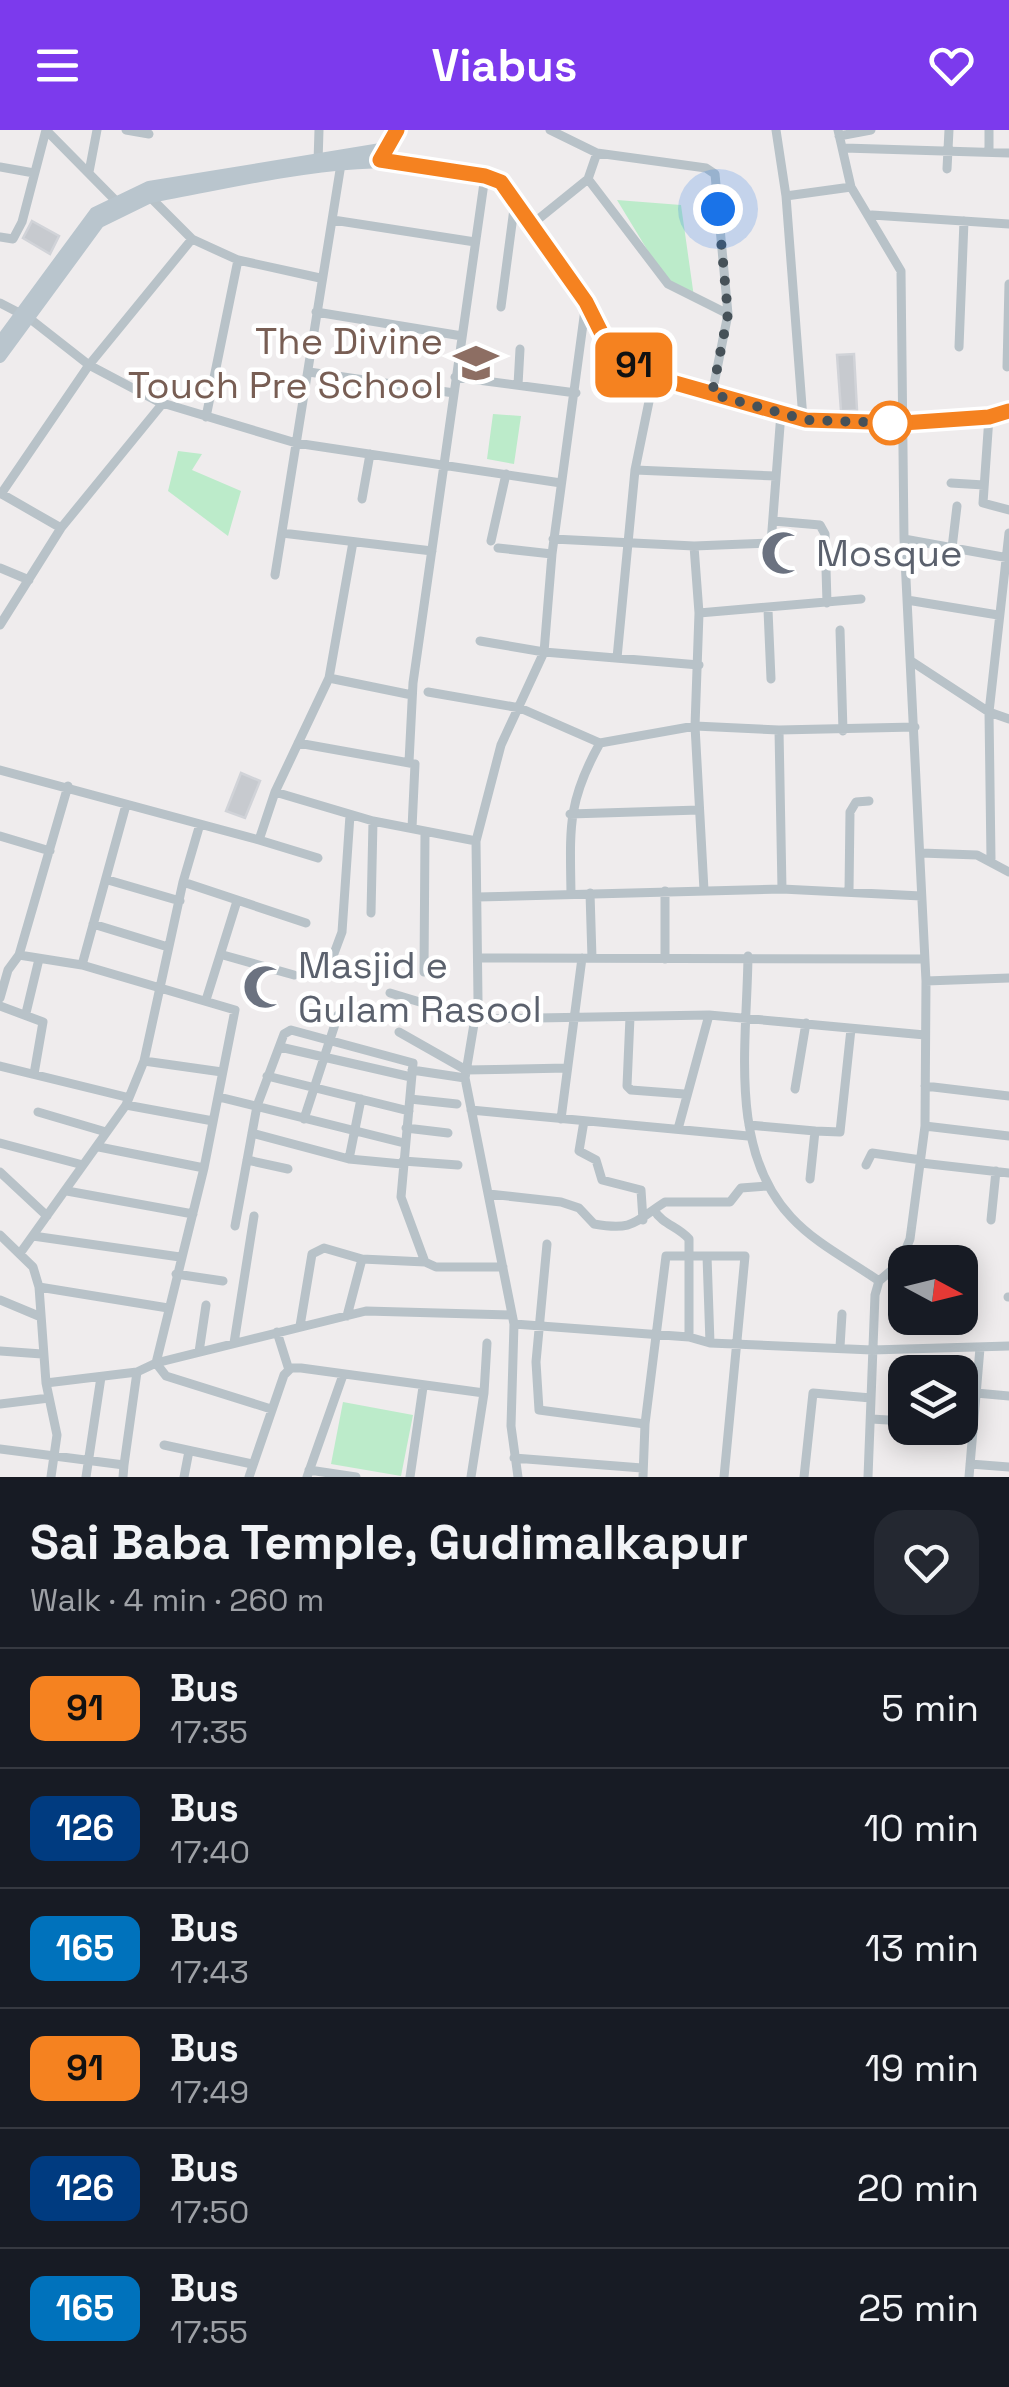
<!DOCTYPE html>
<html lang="en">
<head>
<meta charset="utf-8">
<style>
	:root { --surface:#171b24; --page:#242831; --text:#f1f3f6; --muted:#9ea1a6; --line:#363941; --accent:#7c3aed }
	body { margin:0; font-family:"Space Grotesk",sans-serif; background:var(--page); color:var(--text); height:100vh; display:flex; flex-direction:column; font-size:38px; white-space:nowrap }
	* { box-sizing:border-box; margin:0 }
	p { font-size:32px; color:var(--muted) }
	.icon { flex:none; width:55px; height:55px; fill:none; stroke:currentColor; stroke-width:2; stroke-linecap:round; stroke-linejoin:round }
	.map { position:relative; height:1347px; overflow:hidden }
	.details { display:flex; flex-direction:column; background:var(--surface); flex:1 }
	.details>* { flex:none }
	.badge { padding:0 20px; border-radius:15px; font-size:35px; line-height:65px }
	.needle { width:65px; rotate:97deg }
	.tools { position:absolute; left:888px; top:1115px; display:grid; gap:20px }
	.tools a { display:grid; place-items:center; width:90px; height:90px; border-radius:20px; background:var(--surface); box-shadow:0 5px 25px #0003; font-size:50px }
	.you { position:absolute; width:50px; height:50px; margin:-25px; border:8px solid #fff; border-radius:50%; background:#1a73e8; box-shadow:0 0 0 15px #1a73e833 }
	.map>.badge { position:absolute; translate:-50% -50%; box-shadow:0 0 0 5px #fff }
	.round { display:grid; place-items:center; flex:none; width:105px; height:105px; border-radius:30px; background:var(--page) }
	.head { display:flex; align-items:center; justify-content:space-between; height:170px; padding:0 30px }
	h1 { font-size:48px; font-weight:600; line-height:75px }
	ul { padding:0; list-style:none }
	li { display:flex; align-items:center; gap:30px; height:120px; padding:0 30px; border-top:2px solid var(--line) }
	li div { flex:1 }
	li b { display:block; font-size:38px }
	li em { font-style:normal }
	li .badge { min-width:110px; font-weight:700; text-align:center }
	header { display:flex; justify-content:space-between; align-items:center; height:130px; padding:0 30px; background:var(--accent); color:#fff; font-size:45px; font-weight:600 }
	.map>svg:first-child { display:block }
</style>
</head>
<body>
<header><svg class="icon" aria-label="menu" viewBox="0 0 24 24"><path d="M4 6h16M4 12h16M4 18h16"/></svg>Viabus<svg class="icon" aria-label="heart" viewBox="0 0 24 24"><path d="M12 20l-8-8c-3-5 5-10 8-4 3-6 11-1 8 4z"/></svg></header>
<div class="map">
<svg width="1009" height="1347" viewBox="0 0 1009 1347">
	<rect width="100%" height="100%" fill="#efeced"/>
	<path fill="#bcebca" d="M617,70l64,5 13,92 -26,-13z
		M493,284l28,2 -7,48 -27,-5z
		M178,321l24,3 -10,16 49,21 -13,45 -60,-45z
		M343,1272l70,13 -12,61 -70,-12z"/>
	<path fill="#c7cacf" stroke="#d1d3d8" stroke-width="2.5" d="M32,91l27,15 -9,18 -27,-16z
		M854,224l3,56 -16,1 -4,-56z
		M241,643l19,8 -15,37 -19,-7z"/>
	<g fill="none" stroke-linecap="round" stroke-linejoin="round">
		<path stroke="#b8c2c8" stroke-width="9" d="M126,0l23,4
			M550,0l47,23 109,15 9,6 13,140 -16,80
			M776,0l10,66 17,223
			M838,0l13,57 50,84 3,268 22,442 -1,145 -15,113 -10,24 -21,18 -4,14 -7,182
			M989,0v21
			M839,6l32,-6
			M844,18l165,5
			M318,32l1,-32
			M0,37l34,6
			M947,39l2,-39
			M89,42l8,-42
			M588,49l80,105 60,30
			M786,66l65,-9
			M150,67l42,42 46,21 82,18
			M872,85l137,9
			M333,90l142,22
			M531,95l57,-46 9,-26
			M0,107l13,2 9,-17 24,-92 73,74
			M0,173l29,15 60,47 70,37 137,41 265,40
			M501,177l14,-106
			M316,182l146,24
			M959,217l5,-126
			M1007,237l2,-83
			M309,242l145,21
			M455,247l121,16
			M518,255l2,-36
			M206,287l32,-157
			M989,287l-6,86 26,7
			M635,340l141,6
			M951,353l33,2
			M0,363l61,35
			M1,364l88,-129 103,-126
			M362,369l8,-45
			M773,391l47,4 5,9 2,69
			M282,403l150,18
			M553,409l141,7 77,-3 10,-130
			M904,409l105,19
			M491,411l15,-67
			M694,416l5,67 -4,113 9,164
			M498,418l54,6
			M952,418l5,-42
			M0,438l29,12
			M275,445l66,-411
			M907,470l91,15
			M768,480l3,69
			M699,483l162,-14
			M0,495l61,-97 102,-125
			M840,500l3,101
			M480,511l64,11 155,13
			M617,528l18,-188 19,-93
			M911,531l78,51 20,7
			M329,548l83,17
			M428,562l92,16 80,35 95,-17 84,4 136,-3
			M779,600l3,159
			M298,613l117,21 -3,64
			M409,632l4,-79 72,-507
			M0,640l259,70 16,-48 54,-114 24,-136
			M275,662l98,29 103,20
			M126,675l-44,160 153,45 -31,158
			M570,684l129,-4
			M0,706l50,15
			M259,710l59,18
			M921,723l56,2 32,17
			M991,729l-2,-147 20,-179
			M108,750l72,21
			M183,752l17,-58
			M665,761v68
			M849,761l1,-79 6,-10 13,-1
			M590,763l2,65
			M571,764c-1,-66 -4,-92 29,-151
			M477,767l305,-8 139,7
			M371,783l2,-92
			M93,794l75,23
			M19,825l63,10
			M223,825l71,20
			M748,826c-1,86 -20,194 43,261 25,27 58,43 88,64
			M478,828l447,1
			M424,842l1,-139
			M326,845l16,-43 8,-117
			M926,851l83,-3
			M390,863l86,26 233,-4 216,20
			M0,868l8,-28 11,-15 49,-169
			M206,870l31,-99
			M0,876l43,16 -9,52
			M26,883l13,-54
			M630,887l-3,69 4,4 53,4
			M399,902l67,38 101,-2
			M280,917l131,30
			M144,931l78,11
			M0,936l126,31
			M412,940l53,8
			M267,946l142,35
			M925,956l84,10
			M795,959l11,-66
			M219,967l185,46
			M410,969l47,5
			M126,975l87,16
			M471,980l277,26
			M38,982l68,20
			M304,989l34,-104
			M561,989l21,-161
			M584,991l-5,30 17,9 6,20 39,10 2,30
			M749,995l66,6
			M925,996l84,10
			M406,998l42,5
			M678,999l31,-114
			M252,1003l97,26 53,5
			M0,1013l83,22
			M99,1017l105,21 -48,195 10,13 105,33
			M349,1029l12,-60
			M247,1030l41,9
			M403,1031l55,4
			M921,1033l88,10
			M866,1035l6,-12 49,7
			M0,1042l47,44
			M810,1049l5,-48 25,1 11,-103
			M67,1061l126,23
			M489,1064l72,8 18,6 15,16c40,7 40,-2 71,-22h65l11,-14 25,-2
			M654,1080c9,15 24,16 35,29v98
			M991,1090l5,-49
			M235,1096l22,-120 27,-72 7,-4 122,33 -12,134 24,65 11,5h67
			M0,1105l33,32 6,20 7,96 11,52 -6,42
			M33,1106l147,21
			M547,1114l-11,118 3,48 106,14
			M21,1122l105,-147 18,-44 39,-179 123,41
			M707,1126l3,87
			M176,1144l47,7
			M39,1157l129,21
			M1008,1167h1
			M0,1170l41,17
			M347,1186l15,-57 63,3
			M514,1194l175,13 21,6 162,7 137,-4
			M300,1196l12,-72 12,-6 38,11
			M277,1202l12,38
			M234,1213l20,-127
			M840,1217l2,-33
			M0,1221l42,3
			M199,1222l7,-47
			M46,1253l91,-11 19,-9 210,-52 145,4
			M484,1263l3,-50
			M976,1263l33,3
			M0,1274l49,-6
			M871,1289l34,2
			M164,1315l88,19
			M0,1319l124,16 -1,12
			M514,1328l128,10
			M970,1334l39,3
			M124,1335l13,-93
			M309,1340l47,7
			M86,1347l15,-100
			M184,1347l5,-26
			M249,1347l35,-102 7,-7h10l183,25 -13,84
			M307,1347l36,-102
			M410,1347l13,-90
			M518,1347l-7,-51 3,-102 -49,-246 13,-78 -2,-159 25,-96 43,-93 8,-98 34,-252
			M643,1347l2,-53 21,-168h79l-21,221
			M804,1347l9,-84 58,5
			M969,1347l11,-129"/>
		<path stroke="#b9c5cd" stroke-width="12" d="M384,24l13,-24
			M0,212l95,-129 54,-26 238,-39
			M0,227l99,-135 51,-25c109,-19 245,-59 351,-15l85,120 16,32 28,29 24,14 152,43 97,3 86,-6 20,-6"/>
	</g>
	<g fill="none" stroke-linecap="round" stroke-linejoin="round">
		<g stroke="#fff" stroke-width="22">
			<path id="line" d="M397,0l-17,30 105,16 16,6 85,120 16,32 28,29 24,14 152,43 97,3 86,-6 20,-6"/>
		</g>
		<use href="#line" stroke="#f58220" stroke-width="15"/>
		<path stroke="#465158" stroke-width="10" stroke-dasharray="0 18" d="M718,79l10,105 -16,80 94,26 84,3"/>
	</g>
	<defs>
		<g id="university-bare" transform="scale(3.45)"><path d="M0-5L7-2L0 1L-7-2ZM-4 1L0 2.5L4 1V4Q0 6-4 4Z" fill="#8d6e63" stroke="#fff" stroke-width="2.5" paint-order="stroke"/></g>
		<g id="mosque-bare" transform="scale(3.45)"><path d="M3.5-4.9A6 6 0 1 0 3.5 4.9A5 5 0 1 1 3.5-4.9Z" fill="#6b7280" stroke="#fff" stroke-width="2.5" paint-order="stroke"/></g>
	</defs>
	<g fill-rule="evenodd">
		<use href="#university-bare" x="476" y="233"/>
		<use href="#mosque-bare" x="783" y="423"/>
		<use href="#mosque-bare" x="265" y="857"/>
	</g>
	<circle fill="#fff" stroke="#f58220" stroke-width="5" cx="890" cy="293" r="20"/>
	<g text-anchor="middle" stroke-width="9" stroke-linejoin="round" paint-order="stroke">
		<g font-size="38" fill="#785e54" stroke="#fff" text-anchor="end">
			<text x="443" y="224">The Divine<tspan x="443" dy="44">Touch Pre School</tspan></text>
		</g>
		<g font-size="38" fill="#5b616d" stroke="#fff" text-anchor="start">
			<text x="816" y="436">Mosque</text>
			<text x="298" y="848">Masjid e<tspan x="298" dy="44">Gulam Rasool</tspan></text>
		</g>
	</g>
</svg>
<div class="tools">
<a><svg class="needle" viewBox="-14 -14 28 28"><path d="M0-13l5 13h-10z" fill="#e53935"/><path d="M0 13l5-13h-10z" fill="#9ea1a6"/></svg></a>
<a><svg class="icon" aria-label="layers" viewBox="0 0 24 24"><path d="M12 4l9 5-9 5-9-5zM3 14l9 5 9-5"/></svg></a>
</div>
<div class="you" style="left:718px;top:79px"></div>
<b class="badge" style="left:634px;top:235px;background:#f58220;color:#111">91</b>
</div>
<section class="details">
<div class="head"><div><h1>Sai Baba Temple, Gudimalkapur</h1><p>Walk · 4 min · 260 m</p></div><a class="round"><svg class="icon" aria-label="heart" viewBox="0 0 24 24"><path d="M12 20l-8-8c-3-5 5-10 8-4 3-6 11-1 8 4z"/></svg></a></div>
<ul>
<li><span class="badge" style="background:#f58220;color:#111">91</span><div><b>Bus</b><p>17:35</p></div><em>5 min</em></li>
<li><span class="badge" style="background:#003b80;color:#fff">126</span><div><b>Bus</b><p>17:40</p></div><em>10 min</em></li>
<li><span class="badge" style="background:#0072bc;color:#fff">165</span><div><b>Bus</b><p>17:43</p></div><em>13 min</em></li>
<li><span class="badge" style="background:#f58220;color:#111">91</span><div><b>Bus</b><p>17:49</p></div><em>19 min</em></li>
<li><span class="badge" style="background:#003b80;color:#fff">126</span><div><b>Bus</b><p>17:50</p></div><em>20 min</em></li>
<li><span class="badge" style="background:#0072bc;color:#fff">165</span><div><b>Bus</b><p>17:55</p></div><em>25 min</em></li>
</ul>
</section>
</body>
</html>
